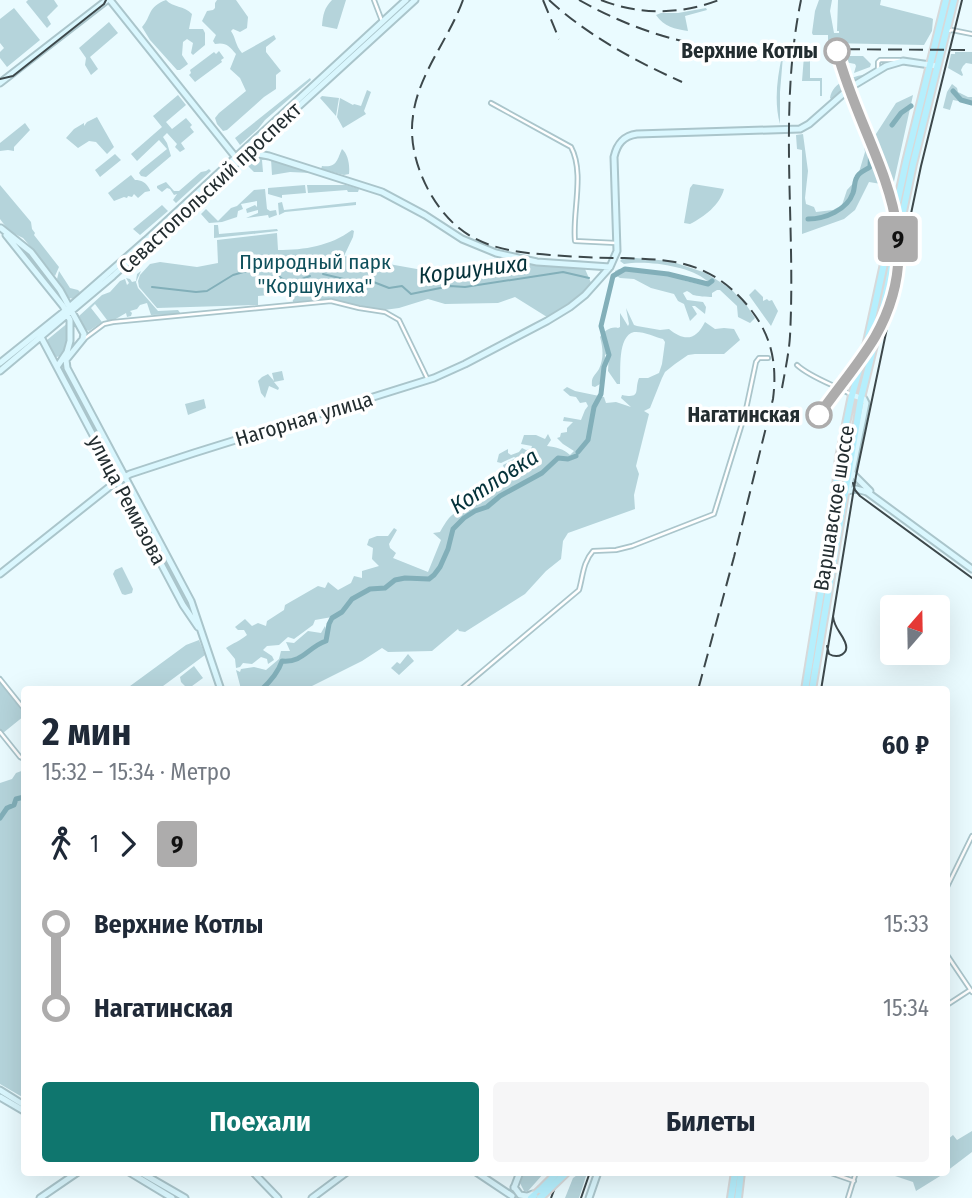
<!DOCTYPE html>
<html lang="ru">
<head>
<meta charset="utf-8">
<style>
	:root { --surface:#fff; --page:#f6f6f7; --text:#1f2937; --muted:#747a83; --accent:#0f766e }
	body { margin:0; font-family:"Fira Sans Condensed",sans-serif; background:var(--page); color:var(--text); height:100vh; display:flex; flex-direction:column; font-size:26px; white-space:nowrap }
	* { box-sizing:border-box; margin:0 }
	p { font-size:23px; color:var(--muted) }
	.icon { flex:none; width:38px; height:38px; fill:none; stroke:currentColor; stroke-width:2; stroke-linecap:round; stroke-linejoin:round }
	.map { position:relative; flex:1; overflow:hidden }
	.side { position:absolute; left:21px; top:686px; width:929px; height:490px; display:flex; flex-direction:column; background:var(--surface); border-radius:7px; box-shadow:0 7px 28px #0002 }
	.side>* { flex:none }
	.badge { padding:0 14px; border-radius:5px; font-size:24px; line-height:46px }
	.needle { width:46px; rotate:20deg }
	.tools { position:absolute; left:880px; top:595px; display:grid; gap:14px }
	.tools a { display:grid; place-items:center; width:70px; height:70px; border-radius:7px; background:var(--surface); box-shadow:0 7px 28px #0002; font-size:35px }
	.map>.badge { position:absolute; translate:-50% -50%; box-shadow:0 0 0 4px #fff }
	.legs { display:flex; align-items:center; gap:10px; height:77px; padding:0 21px; font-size:23px }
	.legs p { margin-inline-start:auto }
	.head { display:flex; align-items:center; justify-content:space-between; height:119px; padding:0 21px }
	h1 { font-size:38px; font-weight:700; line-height:52px }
	.action { display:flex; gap:14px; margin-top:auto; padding:14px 21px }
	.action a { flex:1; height:80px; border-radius:7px; background:var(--accent); color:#fff; font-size:28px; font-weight:700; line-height:80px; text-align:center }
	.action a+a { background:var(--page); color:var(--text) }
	ul { padding:0 21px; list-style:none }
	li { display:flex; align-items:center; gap:24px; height:84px; font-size:26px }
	li i { display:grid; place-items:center; width:10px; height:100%; margin:0 9px; background:currentColor }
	li i::after { content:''; width:18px; height:18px; margin:-9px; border:5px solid; border-radius:50%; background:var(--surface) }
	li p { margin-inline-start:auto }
	li:first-child i { background:linear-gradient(#0000 50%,currentColor 0) }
	li:last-child i { background:linear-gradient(currentColor 50%,#0000 0) }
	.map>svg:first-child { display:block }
</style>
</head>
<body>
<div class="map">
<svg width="972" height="1198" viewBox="0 0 972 1198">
	<rect width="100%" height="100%" fill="#eafbff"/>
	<path fill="#b5d4db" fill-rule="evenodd" d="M28,0h26l4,6 -11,11 4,7 -4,4 -21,-26z
		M166,0c7,8 18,5 26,14l-3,15h14l2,4v12l-12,10 -2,-2 2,-10 -6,-4 -4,3 -1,13 6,9 -8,6h-3l-27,-30 -8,-13c10,-11 5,-20 24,-27z
		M217,0h19l12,17 -1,11 -7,4 -7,-3 -2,2c5,7 4,14 11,22l32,-18 2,4 -10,8v5l15,19 -5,4v14l-12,8 -37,33 -4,1 -6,-7 -2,-6 4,-5 27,-22 -6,-13 -10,-9 6,-15c-7,-8 -10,-12 -21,-10l-2,-3 3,-6 -14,-14 5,-10 6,-1 2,-2v-5z
		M332,0h14l-9,29 -15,-3c1,-11 2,-18 10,-26z
		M819,0h13l-2,11 4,22h5v-2h-2l1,-31h43l-1,5 51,13 2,1 -1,12 -8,14 -96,-2v-8h-15l-1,-2 3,-22z
		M14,8l26,32 -33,27 -7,-9v-6l4,-4 -4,-5v-24z
		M706,8l1,2 -22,6 3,15c-13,-2 -24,-4 -32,-16l5,-2h17z
		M109,22l9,11 -28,24 8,12 -7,6 -6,-10 1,-7 -7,-10z
		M219,51l5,7 -3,2 1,2 -27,20 -6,-7 2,-2 -1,-3 24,-18 2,2z
		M955,52h17v12l-6,-1 -3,3 -2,4 2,5 -1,1 -14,-8 3,-14h4z
		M782,56h1l-3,36v32c-6,-21 -3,-46 2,-68z
		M804,56h4l2,3v19h12v18h-2v-15h-18z
		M832,56h31l8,8 -1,3 -16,6 2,-7 -1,-2 -15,-3v-2h-9z
		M867,74l-17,11 -18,15 -2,-2c3,-17 22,-21 37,-24z
		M310,78l1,2 -46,40 -7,9 -18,16 -5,-7z
		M952,84l5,4 1,4 10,5h4v7l-19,-4 -3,10 -7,-2 4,-16z
		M367,90l4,2 -7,19 2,3 -23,14 -6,-11 3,-19 13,7 1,-1 7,2z
		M178,95l8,10 -20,17 6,7 14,-11 6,7 -2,2 4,5 -13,11 4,6 -5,3 -5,-5 2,-3 -10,-11 -4,4 4,6 4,13 -25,21 -5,-1 -2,-3 2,-3 26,-21 -8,-9 -22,21 -6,-7 31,-27 -9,-11z
		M913,95l-20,91 -24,-4 -14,28 -11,9 -42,15v-84l-5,-1 -1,-14 7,-1 5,37 -3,27 1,6 8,3 2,5 17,-2 9,-5 5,-15 10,-11 8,-27 -1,-6 10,-9 22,-34z
		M322,96l17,2 -3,18 -16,-18z
		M97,117l17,30 -7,7 -11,-12 -7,-1 -11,7 -12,-10 8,-9 10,-6v3l3,-4z
		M25,123l5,7 -16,17v4l-6,-1 -8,1v-8z
		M342,149c6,5 8,16 7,25l-5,1 -23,-6 1,-3c15,2 15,-6 20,-17z
		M115,154l6,6 -21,17 -5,-7z
		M258,155l53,16v2l-21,-1 -18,3 -1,-16 -9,1 1,12h-9l-7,-7z
		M209,169l2,2 -35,32 -3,-3 4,-6 -3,1 -4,-6 -3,-1 -5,4 -5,-4v-2l9,-4 8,9h5l22,-19 5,-1z
		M131,175l4,5c6,0 11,2 15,10v1l-5,1 -7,6 -4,-4 -2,3 -4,-1 -1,2 -3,-1 -10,4 -6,-8z
		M693,184l31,5c-4,16 -20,28 -34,35l-6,-1 6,-35z
		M0,185l31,37 1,7 3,4 -1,2 25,32 -4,9 -25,-30 -7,-8 -14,-7 -9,-12z
		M305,185l1,8 -24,2v3l-14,-4v-6z
		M307,185h39l13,4 -1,3h-10l-1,-2 -39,3z
		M265,189l2,20 3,2 6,-1 1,5 -8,3 -1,-3 -22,3 12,-5v-3l-11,3 -1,-4 9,-4 2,2v-6l-16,3 2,5 -5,2 -1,6 -15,5 -13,1 -8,-9 5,-5 12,12 13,-13 6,-2 17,-16z
		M282,202l2,8 72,-8v3l-71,7 -6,3 -1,-12z
		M162,205l6,6 -28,24 -7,-6z
		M214,225h4l1,9 58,-5 1,2 -64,7z
		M352,230l2,1 -1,6 -9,19 112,20 51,-10 1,-8 76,3 1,8 7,16 -22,19 -23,13 -32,-20 -17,6 -53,1 -17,-5 -29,9 -15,2 -54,-10 -37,2 -1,-9 -34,3v9l-101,3 -18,-21 -1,-6 2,-6 10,-11 10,-2 37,5 21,-4 -1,-23 60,-7 1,17c27,0 52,-4 74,-20z
		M624,257l46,4 36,12 25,16 16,17 8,12 -5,5 -12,-6 -1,-11 -17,-16h-3l-5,3v4c-4,0 -16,-1 -19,-2 -2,-1 -3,-3 -6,-4l-4,2 4,7 16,2 3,5 -1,7 -10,-8h-3l5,8 -7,7 -6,-17 -6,-3 -4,-7 -23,-6 -17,-9 -14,-1 -5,-3v-4l4,-2 39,2 28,10 18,4 3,-4 -1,-1c-17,-14 -60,-20 -82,-16l-4,-3z
		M59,271l11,17 8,2 2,2 -6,7 -5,-1 -12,-19z
		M141,271l-5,11 2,6 20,23 20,-1 3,4 -30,1 -4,-12 -7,2 -3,4 -7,2 2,2 -1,3 -4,1 -1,-4 -12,7h-7l-12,-16 -4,4 11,14 -13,9 -3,-1 -7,-14 23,-21 8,-3 10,-11 5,-2 2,6 2,-2 -3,-5 4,1 2,3 4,-1 1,-7z
		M755,289l8,8v4l4,-2 2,2 3,-1 6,11 -7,15 -20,-28 -2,-3z
		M626,308l8,17 3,1 23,4 9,-1c16,13 27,11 36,-7l10,7 9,-1 10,1 6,11 -16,14h-29l-7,1 -13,9 -10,8 -3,6 -12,30 -6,3 5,3 -13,52 3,8 -5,21 1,14 -67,24 -5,8 -2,18 -15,12 -21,23 -60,38 -6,-1 -1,-2 -26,22 -44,1 -6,-4 -20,13 -56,28h-65l-5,-19 4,2 1,-3 13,-2 12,3 13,-11 2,-8h9l-4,-9 8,1 14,-12 13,2 4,-7 1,4 6,-13 -17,3 -2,5 -19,14 -6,-2 -9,8 -12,1 -4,4 9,6 2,4 -6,4 -1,-5 -6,-2 -9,7 -9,-1 -3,4 -4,1 -1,-9 -9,-11c7,-5 14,-7 21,-13l-3,-5h-6l-3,-3 10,-8 7,7 6,-3 8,3 1,-5 17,-11 1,-5 33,-19 7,2 3,-6 10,8 13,-7 3,-7 8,2v-7l17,-5 -7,-7 1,-11 -6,-3 2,-6 8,-3h11l6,-8 3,2 -8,14 1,4 6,5 -3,5 35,14 13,-32 -8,-7 7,-1c10,-17 11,-19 30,-24l-3,-8 6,-2c11,3 18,-7 27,-13l6,1 2,-8 -2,-4 2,-3h-3l-2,-6 4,-2 3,3 -2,-4 8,-4 -2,-1 -13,6 -4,-1 2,-8 9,-5v4l3,2 8,-3 3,-4 4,2 5,-1 1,-3 -11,-2 3,-9h12l9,4 3,-5 3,6 -4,6c9,1 17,3 23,9l4,-4 -11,-7 -6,-6 3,-1 1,-4 6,-1v-4l6,-6 -10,-1 1,-4 17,3 4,-10 3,-4 -2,-4 -6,1 -4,-6 -6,-1 -7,-6 4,-3 8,4 29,6 2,6 10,-1 15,5 -10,-9 1,-3c20,4 12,-5 17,-17h9l11,-5 3,-9 3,-22 -2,-3c-8,-2 -20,-8 -29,-7 -17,4 -13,39 -14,52h-3l-9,-13 1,-19 -4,3v10l-5,19 -5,3 -3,-1c-1,-10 3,-10 7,-17 5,-11 4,-21 1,-32 4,-6 11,-11 18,-9l2,-1v-14l8,13 1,-2zM531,453l6,1 3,7 -5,1 -3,6 -10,4 -6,-13 9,-5z
		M69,322c0,12 0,24 -7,34l-6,1 -9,-15v-2z
		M282,371l2,9 -10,2 5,6 -1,2 -9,-4 -4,12 -4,-5 -3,-12 4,-4 6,-3 6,7 -2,-8z
		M204,399l2,9 -18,7 -3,-11z
		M122,567l11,22 -1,4 -7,2 -3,-1 -9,-20 2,-4z
		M199,640l6,15 -46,34h-33l60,-44z
		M408,654l6,7 -15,14 -8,-7 6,-6 3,2z
		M194,666l9,12 -15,11 -7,-7 -1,-5z
		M0,683l24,30v3l-21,17 -3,-4z
		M24,770v328l-24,-14v-301l12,-4 4,-6z
		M972,1131v21l-25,19v-31l6,-5 4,5z
		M897,1172h48v1l-29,18 -3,-9 -21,-7z
		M524,1173v-1l20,1 -16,18h-4l-4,-8z
		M580,1173h7l-8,25h-14l8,-20z"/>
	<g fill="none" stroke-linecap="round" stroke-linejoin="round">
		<path stroke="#82afb9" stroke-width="2" d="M323,274l29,7h19l18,7 13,-2 9,8 39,-8 15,1 98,-15 26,6
			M152,287l44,5 11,-1 26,-16 28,-8 12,5 11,8 10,2 16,-6"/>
		<path stroke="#82afb9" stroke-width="5" d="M953,91l8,9 11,3
			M892,125l9,-12 10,-7
			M808,219c17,0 39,-9 45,-26 2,-5 1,-12 4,-16 2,-5 9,-7 13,-10l1,-21
			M578,452l10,-12 6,-33 7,-13 3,-27 5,-12 -8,-29 12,-50 12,-7 43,5 40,10 4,-3
			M261,690c10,-9 17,-17 21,-29 21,2 26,-14 44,-20l3,-17 3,-6 10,-6 10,-13 18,-10 15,-1 10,-8 10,-2 24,1 5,-4 6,-8 8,-18 5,-20 11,-11 11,-7 12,-4 13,-11 42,-23 16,-15 10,1 8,-3
			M0,818l7,-10 7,-3 2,-6 8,-2"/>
		<g stroke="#aac5cb" stroke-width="6">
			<path id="street" d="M374,0l8,21
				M948,31l4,-1 20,4
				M878,71v-9l2,-2h20
				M491,103l80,44c14,26 1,66 4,94l41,2
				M84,339l20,-15 9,-2 218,-21 28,7 26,4 14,8 29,60
				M797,365c14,13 38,20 55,30
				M0,679l24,30
				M460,690l119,-100c4,-14 4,-28 14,-39l23,-1 16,-4 82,-32 31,-100 11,-52 3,-4h9
				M0,732l20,25 4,2
				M947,887l25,-51
				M947,955l25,37
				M947,1005l23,-15
				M828,1172l26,9
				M848,1198l8,-26"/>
		</g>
		<g stroke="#aac5cb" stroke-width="9">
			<path id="secondary" d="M110,0l127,159
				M0,83l107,-83
				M248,152l21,4 113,36 43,23 37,24 34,14 41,9 73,5
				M1,228l30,24 29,38 24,44 -1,5 -17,21 1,8 124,233 30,89
				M6,235l57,71 7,14v21l-3,11 -10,15
				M41,337l142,268 15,22
				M0,363l66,-53 80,-70 260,-240
				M0,371l113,-95 302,-276
				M850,471l20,20
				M849,486l17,-83 -2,-4 -12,-4
				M848,491l8,-2 11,3 105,77
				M0,574l113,-90 17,-10 64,-21 240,-75 31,-14 82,-43 23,-14 15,-12 25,-28 7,-16 -3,-94c3,-13 9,-21 23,-23l163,-5 9,-5 42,-37 35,-21 17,-5 34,5
				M0,1090l24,15
				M0,1097l24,14
				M129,1172l43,26
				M140,1172l45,26
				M253,1172l25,26
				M476,1172l36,24
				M514,1187l6,8 7,1 6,-2
				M514,1188l6,-16
				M40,1198l38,-26
				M312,1198l35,-26
				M589,1198l9,-26"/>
		</g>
		<g stroke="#d7d9da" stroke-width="10">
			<path id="primary" d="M805,690l27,-166 7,-66 13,-63 15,-53 39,-180 40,-162
				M812,690l49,-292 21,-86 31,-148 41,-164
				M531,1198l9,-8
				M731,1198l4,-26
				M738,1198l3,-26"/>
		</g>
		<use href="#street" stroke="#fff" stroke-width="2.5"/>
		<use href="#secondary" stroke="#daf7fe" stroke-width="5"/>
		<use href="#primary" stroke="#b5effd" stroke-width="6"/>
		<path stroke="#3d484b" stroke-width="2" d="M0,79l13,-3 91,-72 2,-4
			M853,483l2,7 5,6 112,82
			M827,646l2,8c9,5 21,0 16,-12 -4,-10 -11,-14 -12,-26
			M821,690l35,-214 65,-310 41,-166
			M581,1198l9,-26"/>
		<path stroke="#3d484b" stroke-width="2" stroke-dasharray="14 7" stroke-linecap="butt" d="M463,0c-14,39 -45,74 -50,116 -4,26 4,54 17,77 29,50 66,58 120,62 25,2 49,3 74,3 25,1 50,1 73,10 23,9 43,26 57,46 19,26 23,54 19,85l-39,158 -36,133
			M543,0l16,39
			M549,0c38,35 86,61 133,82
			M579,0c43,24 91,42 139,47 22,2 44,1 66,2
			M601,0c38,15 79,15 118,0
			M804,49l168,1
			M782,388c3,-17 7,-35 8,-52 6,-113 -12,-225 11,-336
			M551,1198l10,-26"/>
		<g stroke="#d7d9da" stroke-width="10" stroke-linecap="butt">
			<path id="primary-bridge" d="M540,1190l18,-18
				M540,1198l27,-26"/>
		</g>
		<use href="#primary-bridge" stroke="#b5effd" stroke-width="6"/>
	</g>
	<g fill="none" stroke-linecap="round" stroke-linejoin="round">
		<g stroke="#fff" stroke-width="16">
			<path id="line-1" d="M819,415c18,-26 40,-51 56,-78 61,-107 -12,-186 -38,-286"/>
		</g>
		<use href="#line-1" stroke="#adacac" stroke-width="10"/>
	</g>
	<g fill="#fff" stroke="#adacac" stroke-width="3.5">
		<circle cx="837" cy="51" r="12"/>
		<circle cx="819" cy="415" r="12"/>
	</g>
	<g text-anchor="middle" stroke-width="7" stroke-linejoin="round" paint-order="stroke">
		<g font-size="21" font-weight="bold" fill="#232d30" stroke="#fff" text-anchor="end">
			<text x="818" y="58">Верхние Котлы</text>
			<text x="800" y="422">Нагатинская</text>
		</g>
		<g font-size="21" fill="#232d30" stroke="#fff">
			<text transform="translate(210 188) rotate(-43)" y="7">Севастопольский проспект</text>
			<text transform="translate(304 419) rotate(-17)" y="7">Нагорная улица</text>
			<text transform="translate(127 500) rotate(62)" y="7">улица Ремизова</text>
			<text transform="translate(834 508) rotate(-81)" y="7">Варшавское шоссе</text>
		</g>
		<g font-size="21" fill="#0f505c" stroke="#fff">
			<text x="315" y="269">Природный парк<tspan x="315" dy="24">"Коршуниха"</tspan></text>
		</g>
		<g font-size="23" font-style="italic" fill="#05323a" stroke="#fff">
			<text transform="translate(473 269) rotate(-7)" y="8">Коршуниха</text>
			<text transform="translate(494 481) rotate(-33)" y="8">Котловка</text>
		</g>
	</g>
</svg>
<div class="tools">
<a><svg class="needle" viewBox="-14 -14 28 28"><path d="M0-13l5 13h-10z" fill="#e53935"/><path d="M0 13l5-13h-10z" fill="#747a83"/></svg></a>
</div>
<b class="badge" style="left:898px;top:239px;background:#adacac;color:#111">9</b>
<section class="side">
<div class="head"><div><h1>2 мин</h1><p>15:32 – 15:34 · Метро</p></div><b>60 ₽</b></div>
<div class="legs"><svg class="icon" aria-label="walk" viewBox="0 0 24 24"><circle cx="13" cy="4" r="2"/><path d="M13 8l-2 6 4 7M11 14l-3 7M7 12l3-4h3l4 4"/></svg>1<svg class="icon" aria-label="forward" viewBox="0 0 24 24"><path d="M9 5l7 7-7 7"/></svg><b class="badge" style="background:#adacac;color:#111">9</b></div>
<ul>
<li><i style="color:#adacac"></i><b>Верхние Котлы</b><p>15:33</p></li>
<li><i style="color:#adacac"></i><b>Нагатинская</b><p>15:34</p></li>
</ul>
<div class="action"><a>Поехали</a><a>Билеты</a></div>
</section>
</div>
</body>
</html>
